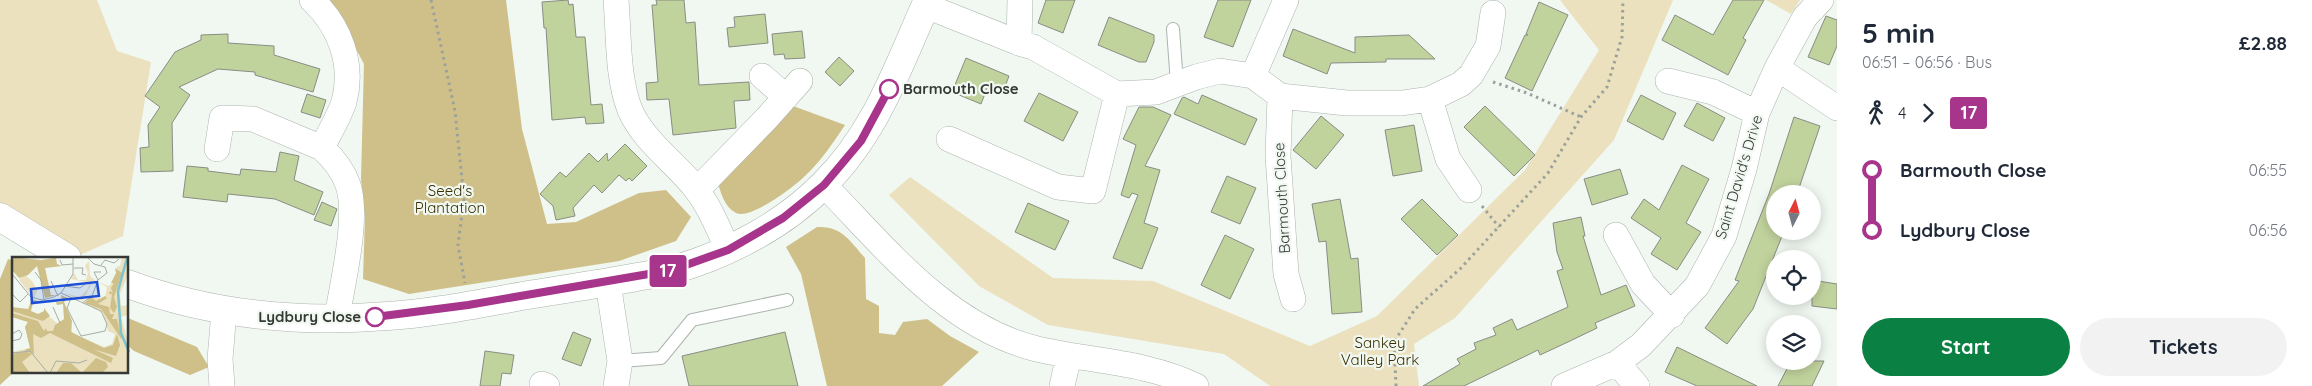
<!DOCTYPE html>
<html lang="en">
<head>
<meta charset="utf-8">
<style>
	:root { --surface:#fff; --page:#f2f2f3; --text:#1f2937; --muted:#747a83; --accent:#0b8043 }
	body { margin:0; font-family:Quicksand,sans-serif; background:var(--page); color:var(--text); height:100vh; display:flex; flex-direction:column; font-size:19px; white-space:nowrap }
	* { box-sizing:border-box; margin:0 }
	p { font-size:16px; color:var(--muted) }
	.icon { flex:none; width:28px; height:28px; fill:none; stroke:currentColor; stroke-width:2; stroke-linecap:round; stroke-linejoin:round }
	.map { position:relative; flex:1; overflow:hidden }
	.sheet { display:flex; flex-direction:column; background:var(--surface); width:475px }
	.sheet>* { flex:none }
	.badge { padding:0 10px; border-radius:4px; font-size:18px; line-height:32px }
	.needle { width:32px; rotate:6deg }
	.tools { position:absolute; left:1766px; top:185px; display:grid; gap:10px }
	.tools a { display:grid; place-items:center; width:55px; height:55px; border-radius:50%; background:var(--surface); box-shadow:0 2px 12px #0003; font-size:25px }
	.map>.badge { position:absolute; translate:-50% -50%; box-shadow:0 0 0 2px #fff }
	.legs { display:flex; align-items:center; gap:8px; height:55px; padding:0 25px; font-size:16px }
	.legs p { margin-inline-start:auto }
	.summary { display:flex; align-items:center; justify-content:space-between; height:85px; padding:0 25px }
	h1 { font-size:28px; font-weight:700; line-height:38px }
	.action { display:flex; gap:10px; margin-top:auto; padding:10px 25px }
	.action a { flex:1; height:58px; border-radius:30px; background:var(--accent); color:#fff; font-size:20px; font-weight:700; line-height:58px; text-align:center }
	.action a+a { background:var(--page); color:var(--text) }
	ul { padding:0 25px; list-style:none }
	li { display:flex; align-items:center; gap:18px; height:60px; font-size:19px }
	li i { display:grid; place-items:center; width:8px; height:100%; margin:0 6px; background:currentColor }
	li i::after { content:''; width:12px; height:12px; margin:-6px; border:4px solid; border-radius:50%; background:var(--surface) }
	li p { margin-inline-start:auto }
	li:first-child i { background:linear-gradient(#0000 50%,currentColor 0) }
	li:last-child i { background:linear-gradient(currentColor 50%,#0000 0) }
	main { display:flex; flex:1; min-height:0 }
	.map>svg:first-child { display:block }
</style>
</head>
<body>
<main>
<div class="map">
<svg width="1837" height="386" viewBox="0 0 1837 386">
	<rect width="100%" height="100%" fill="#f0f8f1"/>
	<path fill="#ebe1bf" d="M0,0h97l20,51 34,11 -28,174 -50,22 -73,-41z
		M1560,0h113l-59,140 -159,178 -41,26 5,42h-149l-46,-32 -176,-29 -69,-39 -90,-91 21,-18 143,101 100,3 157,65 67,-30 148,-146 74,-120z
		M1766,0h34l-9,14z"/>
	<path fill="#cfbf89" d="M330,0h176l16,129 25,95 29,-2 63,-29 27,-3 25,27 -15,24 -57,20 -210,33 -46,-15 2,-62 -4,-38 3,-115z
		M793,106l52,19c-12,18 -24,36 -40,51 -11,11 -55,44 -69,37 -12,-6 -15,-21 -19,-32z
		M817,227c25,-1 33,14 48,31l1,41 13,7v27l16,2 8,-13 24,-3 23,17 29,16 -37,34h-115l-26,-112 -15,-27z
		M8,259l6,2v111l-14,13v-106z
		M128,318l69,29 12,20 -19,8 -56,-24 -6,-5z"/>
	<path fill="#c1d39d" stroke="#898c84" d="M568,0l1,5 4,-1 3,33h9l6,68 11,-1 2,19 -18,1 -1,-7 -33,3 -6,-92h-2l-2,-26z
		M656,0h28l2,23 9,-1 4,63 50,-3 1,18 -16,1 2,27 -63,7 -4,-36 -22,1 -1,-17 12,-1 -6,-77h5z
		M1046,0h29l-12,33 -25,-10z
		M1218,0h33l-18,47 -29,-10z
		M1733,0h31l-21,38 3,2 -18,35 -66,-35 13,-25 38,20z
		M1539,2l29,13 -36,76 -27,-13 20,-43h3l-2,-1z
		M765,14l3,29 -39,4 -2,-19 8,-1 -1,-10z
		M1826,16l11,4v26l-8,19 -21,-8z
		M1109,17l45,18v7l-8,20h-7l-41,-17z
		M1293,29l62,24v-16l54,-2 26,24h-49v3l-55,1 -4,11 -44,-18z
		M802,31l3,27 -20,1 -1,-5 -10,1 -2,-21z
		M228,34v9l46,3v9l46,14 -7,23 -58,-17v-3l-37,-3 -39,18 11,8 -18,28 1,48 -32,1 -1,-24 9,-1 -1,-22 12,-18 -15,-11 30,-44 26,-12v-5z
		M839,57l15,14 -14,15 -15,-14z
		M966,58l43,18 -6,16 -15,-6 -7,18 -29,-12z
		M1039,93l39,19 -15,29 -39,-20z
		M307,94l19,6 -6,18 -19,-6z
		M1202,95l55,24 -12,26 -71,-31 8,-16 2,-1 14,7z
		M1641,95l35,18 -13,27 -36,-19z
		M1697,103l28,15 -12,23 -29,-15z
		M1485,106l50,49 -21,21 -50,-49z
		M1139,107h14l18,8 -26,51 15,4 -16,53 14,5 -16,41 -29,-11 25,-63 -6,-2 -3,5 -8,-3 15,-50 -13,-6z
		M1321,116l23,19 -28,34 -23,-19z
		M1794,117l26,9 -23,68h-22v37h9l-31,78 -26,35 -22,-16 34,-47 -4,-1 34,-86z
		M1414,125l8,46 -29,5 -8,-46z
		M625,144l22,22 -15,15 -3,-3 -3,3 -7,-6 -17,18 -8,-8 -21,23 2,8 -19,4 -3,-14 -13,-12 20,-22 6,5 23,-24 9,9 9,-9 1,8z
		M280,152l19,4 -5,24 29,12 -9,23 -39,-16 -47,-5 -1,8 -44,-5 4,-31 21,2v3l32,4 1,-6 35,3z
		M1682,165l27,14 -23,44 15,9 -24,38 -26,-16 10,-16 -30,-20 13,-19 15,11z
		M1620,169l8,25 -36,11 -8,-26z
		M1227,176l29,12 -16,36 -29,-12z
		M1340,199l11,60 7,-1 4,54 -30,2 -6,-73 -7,1 -7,-38z
		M1422,199l36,36 -21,20 -36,-36z
		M322,202l15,7 -6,17 -17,-6z
		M1028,203l41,18 -14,29 -40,-18z
		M1581,217l4,19h-2l18,59 25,-10 9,21 -40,17 2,5 -27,13 -30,14 -2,-5 -74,36h-41l37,-22 -3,-5 19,-10 -2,-6 22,-8 -3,-7 19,-9 5,11 51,-23 -11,-36 6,-2 -6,-17 -4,-29z
		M1225,235l29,14 -24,50 -29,-14z
		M1812,280l25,4v25l-25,-3z
		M573,332l18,7 -10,27 -19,-7z
		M785,332l13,54h-109l-7,-30z
		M1677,347l80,39h-60l-32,-14z
		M485,351l29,4 -3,19 -9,-1 -2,13h-20z
		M1791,361h33l-12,25h-34z"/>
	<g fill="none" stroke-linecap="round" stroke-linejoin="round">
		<g stroke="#acb4ae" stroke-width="14">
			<path id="lane" d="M1173,29l4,55
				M620,361l41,-3 31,-38 95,-20"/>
		</g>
		<g stroke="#acb4ae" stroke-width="26">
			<path id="street" d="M312,0c28,26 42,64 32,102 -5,15 -15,31 -22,46 12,11 21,22 26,37 11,33 -6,99 -11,133
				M616,0c3,35 1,77 14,110 14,32 45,52 66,79 14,18 23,41 32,61
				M926,6l93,37 14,4 84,47 39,-2 40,-15 24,-6 33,5 27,20 67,7h55l28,-4 31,-15 10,-9 17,-29 5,-33
				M1019,43l1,-43
				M1777,68l60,40
				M762,76l24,21
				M1253,76l33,-76
				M1668,81l45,11 44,21
				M1280,96l-2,60 8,118 7,25
				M1430,99l18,60 21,31
				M949,139l109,48 35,4 24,-97
				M217,149l5,-31 31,1 69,29
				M824,185c62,63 123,142 213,164 52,12 111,13 159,37
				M697,190l70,-72 33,-37
				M1616,235l27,49 29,31
				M608,283l12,78 -4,25
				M1617,363l20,23
				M542,384l5,2
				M222,386l-2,-27 4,-48
				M1062,386l7,-31
				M1564,386l53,-23 24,-18 56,-59 27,-50 20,-67 13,-56 20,-45 28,-51 16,-17"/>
		</g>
		<g stroke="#acb4ae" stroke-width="29">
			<path id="secondary" d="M0,217l67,41
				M128,284c83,31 172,39 260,32 49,-3 98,-14 146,-22 32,-5 65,-10 98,-16 13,-3 28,-4 41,-8 55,-16 111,-45 151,-86 53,-53 74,-118 104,-184"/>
		</g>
		<path stroke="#9ba19b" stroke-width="3" stroke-dasharray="2.5 4" stroke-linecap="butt" d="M431,0l24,111 9,88 -6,46 7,38
			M1493,82l34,11 54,24
			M1482,206l17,21
			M1396,386l-2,-44 21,-33 45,-40 88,-96 33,-56 26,-30 15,-50 1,-37"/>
		<use href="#lane" stroke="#fff" stroke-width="12"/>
		<use href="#street" stroke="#fff" stroke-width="25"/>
		<use href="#secondary" stroke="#fff" stroke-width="28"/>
	</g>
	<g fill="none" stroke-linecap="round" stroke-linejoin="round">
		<g stroke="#fff" stroke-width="11">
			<path id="line-1" d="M375,317l93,-12 204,-35 56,-20 55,-32 41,-33 37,-44 28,-52"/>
		</g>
		<use href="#line-1" stroke="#a7358b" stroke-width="8"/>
	</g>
	<g fill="#fff" stroke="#a7358b" stroke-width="2.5">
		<circle cx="889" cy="89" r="9"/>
		<circle cx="375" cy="317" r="9"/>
	</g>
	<g text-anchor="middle" stroke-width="4.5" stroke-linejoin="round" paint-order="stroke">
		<g font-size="15" font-weight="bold" fill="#363936" stroke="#f0f8f1" text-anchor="start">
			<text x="903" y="94">Barmouth Close</text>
			<text x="361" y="322" text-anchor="end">Lydbury Close</text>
		</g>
		<g font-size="15" fill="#363936" stroke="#f0f8f1">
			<text transform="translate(1739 177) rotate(-73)" y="5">Saint David's Drive</text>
			<text transform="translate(1282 198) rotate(-93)" y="5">Barmouth Close</text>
		</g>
		<g font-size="15" fill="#3a2f01" stroke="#f0f8f1">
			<text x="450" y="196">Seed's<tspan x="450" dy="17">Plantation</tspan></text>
			<text x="1380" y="348">Sankey<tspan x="1380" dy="17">Valley Park</tspan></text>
		</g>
	</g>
	<g transform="translate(12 257)">
		<rect width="116" height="116" fill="#f0f8f1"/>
		<path d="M110,0l6,2v16l-8,19 1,12 7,-1v10l-7,2 7,24v32h-116v-21l18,-4 -5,-21 3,-5 -16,-5v-8l38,8 10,9 11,-7 1,13 6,4 26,11 8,-3 3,-10 -7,-3 -5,-18 -10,-5 -2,-10h14l2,-11 -9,-5 11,4 7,-7 1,-13h3zM77,4l1,15 7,6 -5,1 -9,18 -19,-8 16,4 7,-7 2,-5 -3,-3 -15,-3 3,-6 4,7h8l2,-7 -3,-7zM12,17l9,8 4,9 -3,8 -15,-19z" fill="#ebe1bf"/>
		<path d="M0,0l29,3 19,-3 -4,1 1,6 5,2 -17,2 6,27h6l-12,3 -8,-32 -9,9 -9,3 -7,-8zM103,11l7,5 -8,24 3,10 -3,6 -4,-5 2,-14h-3l1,-3 3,2 -2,-5 3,-5h-3l5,-10zM49,38l7,3 -4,4 8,19 -1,11 33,16 9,-3 4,-11 3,11 -4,11 -23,-7 20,9 -2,5 -61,-30 -9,5 -8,-4 1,20 -10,-4 6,-2 -5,-21 3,-5 -16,-5v-4l26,8 6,10 2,-3 1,3h6l2,-6 9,-6 -1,-15 -6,1 -1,-3h6zM93,39l2,2 -9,6 11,3 1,7h4l-2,5h5l5,21 -21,-31 -17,-6 7,-6 5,4zM20,42l8,3 -7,1 -2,8 7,3 6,-3v-3l6,8 -7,5 -31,-10v-4l16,2zM14,94l6,3 -10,8 8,11h-18v-19zM84,101l10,4 2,5 -6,6h-46l7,-10h8l11,10z" fill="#cfbf89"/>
		<path fill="none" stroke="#7bc3cf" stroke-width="2.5" d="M115,1l-9,33 3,42 8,19"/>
		<path fill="none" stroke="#a6aca6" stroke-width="1" d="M48,3l2,5 11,-1M89,8l4,-5 9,3 5,-4M62,11h9l-1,6 4,1M23,15l6,8 3,20M0,17l19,23 11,3 12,-3 7,-4 12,-19v-17M86,23l-4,-8h7M39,24l7,15M52,29l16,2 5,-4M49,36l40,18 6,13 -2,7 -24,5 -14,-28 4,-10M1,38l7,7 8,-8M70,46l10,-7 6,-16 9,-7 -2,-6 -11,-3 -7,-7M41,50l7,16M0,77l7,-4 3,4 -2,5 -8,2M0,96l18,-2 18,22M38,116l6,-12 23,2 8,-3"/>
		<path fill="#1d4ed8" fill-opacity="0.15" stroke="#1d4ed8" stroke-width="2.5" d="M85,25l2,14 -67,7 -1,-14z"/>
		<rect width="116" height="116" fill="none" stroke="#363936" stroke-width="2.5"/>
	</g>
</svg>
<div class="tools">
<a><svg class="needle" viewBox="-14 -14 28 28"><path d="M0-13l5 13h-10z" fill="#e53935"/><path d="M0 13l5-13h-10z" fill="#747a83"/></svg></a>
<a><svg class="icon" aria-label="locate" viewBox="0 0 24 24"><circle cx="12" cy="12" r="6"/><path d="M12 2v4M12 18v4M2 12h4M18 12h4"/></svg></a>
<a><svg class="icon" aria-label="layers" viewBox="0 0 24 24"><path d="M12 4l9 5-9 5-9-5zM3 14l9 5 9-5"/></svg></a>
</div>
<b class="badge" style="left:668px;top:271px;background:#a7358b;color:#fff">17</b>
</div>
<section class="sheet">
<div class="summary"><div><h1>5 min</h1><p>06:51 – 06:56 · Bus</p></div><b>£2.88</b></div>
<div class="legs"><svg class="icon" aria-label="walk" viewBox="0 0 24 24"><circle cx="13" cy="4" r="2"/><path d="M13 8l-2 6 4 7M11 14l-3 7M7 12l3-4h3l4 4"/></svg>4<svg class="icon" aria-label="forward" viewBox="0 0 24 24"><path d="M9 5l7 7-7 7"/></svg><b class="badge" style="background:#a7358b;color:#fff">17</b></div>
<ul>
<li><i style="color:#a7358b"></i><b>Barmouth Close</b><p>06:55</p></li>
<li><i style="color:#a7358b"></i><b>Lydbury Close</b><p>06:56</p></li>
</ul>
<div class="action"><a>Start</a><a>Tickets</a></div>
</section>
</main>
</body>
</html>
